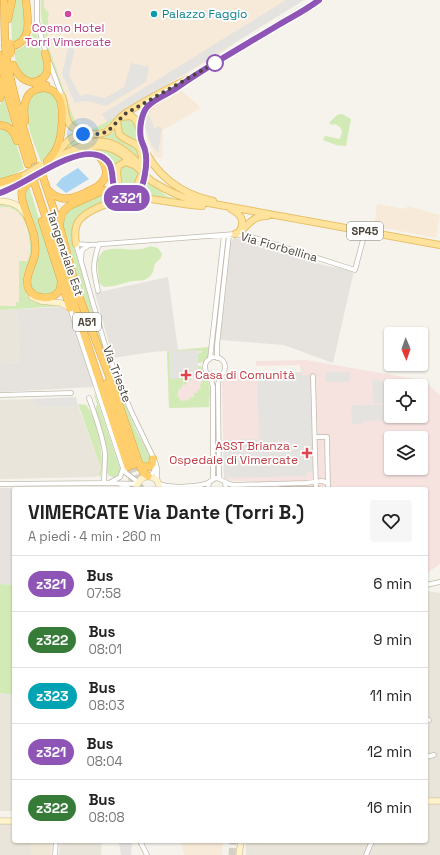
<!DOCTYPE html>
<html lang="it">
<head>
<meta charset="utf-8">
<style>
	:root { --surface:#fff; --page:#f6f6f6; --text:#222; --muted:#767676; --line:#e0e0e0 }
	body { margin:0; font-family:"Space Grotesk",sans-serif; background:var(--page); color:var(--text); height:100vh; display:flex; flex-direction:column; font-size:15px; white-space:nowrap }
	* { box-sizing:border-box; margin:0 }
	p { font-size:13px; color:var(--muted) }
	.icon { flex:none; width:22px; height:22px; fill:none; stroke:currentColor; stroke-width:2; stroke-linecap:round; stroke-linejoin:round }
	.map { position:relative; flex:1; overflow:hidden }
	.details { position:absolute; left:12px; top:487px; width:416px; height:356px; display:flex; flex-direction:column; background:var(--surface); border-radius:4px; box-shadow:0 1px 3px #0004 }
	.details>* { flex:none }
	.badge { padding:0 8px; border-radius:13px; font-size:14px; line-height:26px }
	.needle { width:26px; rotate:178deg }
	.buttons { position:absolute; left:384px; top:327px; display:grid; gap:8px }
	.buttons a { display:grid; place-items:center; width:44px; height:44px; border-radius:4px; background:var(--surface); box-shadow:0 1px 3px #0004; font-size:20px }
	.you { position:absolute; width:20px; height:20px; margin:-10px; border:3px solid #fff; border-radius:50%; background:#1a73e8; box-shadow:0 0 0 6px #1a73e833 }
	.map>.badge { position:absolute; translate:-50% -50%; box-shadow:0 0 0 2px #fff }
	.round { display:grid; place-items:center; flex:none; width:42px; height:42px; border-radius:4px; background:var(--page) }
	.overview { display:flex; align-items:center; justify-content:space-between; height:68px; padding:0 16px }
	h1 { font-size:19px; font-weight:600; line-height:30px }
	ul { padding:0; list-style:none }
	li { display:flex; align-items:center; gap:12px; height:56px; padding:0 16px; border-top:1px solid var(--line) }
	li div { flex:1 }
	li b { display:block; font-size:15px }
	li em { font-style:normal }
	li .badge { min-width:44px; font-weight:700; text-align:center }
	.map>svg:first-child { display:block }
</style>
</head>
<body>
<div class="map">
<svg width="440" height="855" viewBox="0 0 440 855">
	<rect width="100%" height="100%" fill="#f6f3ec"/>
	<path fill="#eae5da" d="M18,309l1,55 -19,-1v-53z
		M33,399l3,8 42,-1 23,62 -2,7 -4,2 -95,2v-79z
		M426,591l14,2v262h-194v-14h180z
		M0,693l14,2v116h-14z
		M0,824h14v17h17v14h-31z
		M60,841h42l-1,14h-42z"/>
	<path fill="#f7ead8" d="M40,0h262l-69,43 1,2 -116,71 -14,13 -10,2 -10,-1 -10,-4 -30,-87 -4,-23z
		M181,90l20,18 -38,22 -1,29 -8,-3 -7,-17 -3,-19 3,-10z
		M377,204l29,5 1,-3 33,9 -4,23 -62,-12z
		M0,207h10l9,5 4,6 6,20v20l-2,3 -8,1v41l-3,3h-16z
		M181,841h42l-1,14h-38z"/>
	<path fill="#e6e2dd" d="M234,238l14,2 75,25 31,6 -21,92 -49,-18 -64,-5 11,-98z
		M168,277l10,73 -26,2 -39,6 -18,-65z
		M62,307l7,6 25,74 -94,5v-29l19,1 -1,-55z
		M110,487v2h-96v96l-14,-1v-96z"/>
	<path fill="#efe8d6" d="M31,841h21l-1,14h-20z"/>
	<path fill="#f6e3e0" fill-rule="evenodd" d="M210,347l-2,11 -4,4 -6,1v3h3l1,6 4,6 3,7v22l-40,1 -2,-57z
		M306,360l109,19 10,3 15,13v169l-14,10v-85h-123v-4l-51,1v-5h-23l-5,-3 -2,-95 1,-5 2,-2h10v-3l66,-1 -1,-7 -44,1v-5zM391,386h30v30h-30zM391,438h30v30h-30z"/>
	<path fill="#d2eab5" d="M14,0h9l3,27 -3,10 -11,7 -1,-24z
		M41,0h3v7l5,7c-2,5 -1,5 -1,10 0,7 -4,10 3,15l-1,7c-7,-15 -10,-30 -9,-46z
		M34,22l11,46 -3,8 -7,3 -9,-1c-8,-9 -12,-15 -11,-28 13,-4 19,-13 18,-27z
		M44,33c7,21 14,42 22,63 4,12 6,25 17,33h10l25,-13c-5,3 -9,9 -14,12 -8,6 -28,3 -33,-6 -5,-8 -4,-19 -7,-27 -7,-20 -17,-40 -20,-62z
		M45,90c6,3 11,6 13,13 5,14 -1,53 -17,59 -6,-18 -22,-48 -10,-66 3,-4 10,-4 14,-6z
		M3,98h1l8,27 -2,2 -10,-4v-18z
		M342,114l9,5c-2,10 -3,17 -5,27l-10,-1 -13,-5 2,-4 15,3 2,-8 -2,-4 -5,-3 -3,1 -3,-2 8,-8z
		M125,119l8,1c5,8 5,18 8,28l-20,-14 -1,-10z
		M0,127h5l10,12 9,30 -24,12z
		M116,129l22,20 2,10c-8,-8 -17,-17 -29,-19 -7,-1 -40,10 -49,12 3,-5 8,-12 13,-14 14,-6 29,6 41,-9z
		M99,149l15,3 12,7 -12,11 -26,-20z
		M126,165l8,3 5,6 -5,14 -5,2 -8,-3 -2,-6 1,-12 3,-3z
		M146,181l21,15 17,6 -45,-6 3,-4z
		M29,186l29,96c-1,9 -5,10 -12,14l-14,-5 -3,-9 8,-25 -13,-65z
		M104,192l15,6 -34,15 -12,17v14l33,112 30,74 15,28v4l-7,4 -49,-134 -26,-79 -7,-29 5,-14z
		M0,203c8,1 14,1 20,7 9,8 14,35 11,47 -2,8 -8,15 -8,23 -1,7 3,15 9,20 8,6 22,2 32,6l-64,4v-4h16v-4h3v-41h8c7,-11 0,-50 -15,-52l-2,-2h-10z
		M150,246l8,2 4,6c-1,6 -4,6 -7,10 -2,4 -1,8 -5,12 -6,6 -10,4 -17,5 -10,2 -19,6 -29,6l-5,-4 -2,-23 6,-9c14,-6 33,3 47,-5z
		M210,347l-2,11 -4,4 -6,1v-10h4v-2l-33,1 2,26h20l-1,4 -3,-1 -1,4 -3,-1 -2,5 -2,-1 -2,8 2,1 2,4 8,-1v-2l5,-1v-4h3v-3l4,-1 -1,-4 4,-8 -7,-5 -1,-6h5c1,7 6,11 8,18 2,7 0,16 0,23l-40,1 -2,-57z
		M95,394l26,77 -2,5 -4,2 -7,-3 -2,-5 1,-22 -12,-37 2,-7 -3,-9z
		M78,404l8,1c11,12 20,57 14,72l-2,-1 3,-8z
		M0,584l14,1v110l-14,-2z"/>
	<path fill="#e5e3e0" d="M286,0h18l-197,122 -5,-8z
		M68,48l7,1 -6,26 11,21 6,-2 19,4 19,-11 7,-24 18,4 -3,15 -40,24 -20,-5 -11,2 -13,-29z
		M149,115l6,14 3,-3 4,2 -4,25 -6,-7 -6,-15 -1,-13z
		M198,350v23l-3,4 -25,2 -1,-28z
		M301,372l1,3h9l2,97h-6v4l-83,2 -1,-38 36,-1 -2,-66z
		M326,372h24v10h-24z
		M372,380l28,3v3h-9v17h-18z
		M76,397l2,9 -42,1 -3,-8z
		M391,404v12l10,1v6h-5v-3l-33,1 -1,3h-10l-1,-19z
		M116,841h16l-1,14h-10l-2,-12z"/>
	<path fill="#a9d4f2" d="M78,168l11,11 -23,14 -10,-8 6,-7z"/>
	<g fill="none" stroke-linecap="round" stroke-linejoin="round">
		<path stroke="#d4d0c8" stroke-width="6" stroke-dasharray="6 3" stroke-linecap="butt" d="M144,178l1,-12"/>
		<path stroke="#d4d0c8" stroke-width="7" stroke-dasharray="7 3.5" stroke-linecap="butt" d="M33,160l6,19
			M133,465l8,24
			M128,467l7,22
			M232,855l1,-14"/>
		<g stroke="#c2bbae" stroke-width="5.5">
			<path id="street" d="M37,0v21l9,33
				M50,64l12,32
				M81,260l1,-10 7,-5
				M98,291c-5,-22 -6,-26 1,-47
				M70,308l53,160 3,5 12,9
				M205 367a10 10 0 1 1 20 0a10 10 0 1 1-20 0Z
				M217,358v-13l12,-110
				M210,359l14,-124
				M210,376l3,11v92
				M313,376l3,113
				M0,395l71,-2
				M89,398c6,17 14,38 16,56 0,9 -1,19 -1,29
				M315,437h12l1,52
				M150,476l4,-4 1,-7
				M219,478l-1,-94 2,-8
				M157,480v-12l-2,-7 -24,-50 -24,-59 -31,-108 14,1 145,-11 17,3 103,33 10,-38
				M111,482l9,-5 3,-8
				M225,483l1,6
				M0,484l109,-1 28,1
				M160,484c9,4 35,3 45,0 5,-1 7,-5 11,-6 7,1 10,6 17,7l72,-2 17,-2 6,2
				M121,485l10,4
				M208,489l1,-6
				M281,489h37
				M426,585l14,-3
				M426,721l3,-1
				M426,757l8,-2
				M140,841l7,14
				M55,855l1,-14
				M366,855l6,-14"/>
		</g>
		<g stroke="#d6c79b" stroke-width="7">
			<path id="secondary" d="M188,79l131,-79
				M0,187l12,-5
				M0,193l27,-12
				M0,201c11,1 19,3 25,13
				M32,297l9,4 20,2 9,5
				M136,489c2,-12 12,-16 21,-9l3,9
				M426,801h14
				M0,821h14
				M239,855l2,-14"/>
		</g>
		<g stroke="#e6c16a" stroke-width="8">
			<path id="primary" d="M62,96c6,17 -1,30 22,37
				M121,117l10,-1c10,5 8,18 11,27 12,32 39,51 71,58
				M117,121l2,13c10,11 23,5 23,27
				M140,128c2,-14 6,-22 19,-30
				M76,156c8,-3 17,-4 25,0 18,9 5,31 19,39 5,4 12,3 18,3 22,1 43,7 64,8
				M54,157c10,-12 17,-24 34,-23 6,0 12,1 18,-2 8,-5 12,-14 20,-19 20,-13 41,-24 62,-34
				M54,159c40,-20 54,-29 88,8
				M134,165l-9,-3 -7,4 -1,7 2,15 6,4h7l4,-5 5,-11
				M44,171c13,-8 27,-18 43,-23 24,-7 40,9 55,24 4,3 7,8 11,10 13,8 25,14 39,18l248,45
				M131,197l8,-5 4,-12
				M231,209c10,5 15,13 8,23
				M235,234c14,-6 14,-18 32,-18
				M76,244c-1,-7 -2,-15 2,-22 8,-13 35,-20 49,-24"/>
		</g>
		<g stroke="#e0a43c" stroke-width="8">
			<path id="highway" d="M4,0l1,43
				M8,19l4,-19
				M13,46c21,-6 14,-30 13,-46
				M0,55l8,41 20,68
				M6,55c6,36 16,70 27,105
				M13,65c8,17 15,17 33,20
				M33,82c18,-3 16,-16 12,-29
				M0,98l2,-11 -1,-7
				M25,121c-1,-7 -2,-14 1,-21 5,-14 24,-16 32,-4 7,9 4,41 -1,51 -2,6 -7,11 -10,15
				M0,125c10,1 14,7 17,16
				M43,177l18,54 16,60 34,90 29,85 3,6 5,4
				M35,178c-5,4 -11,7 -13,13 -3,8 10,35 12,44 1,7 2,13 1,19 -2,12 -12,24 -6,36 6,9 23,11 30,1 2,-3 2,-8 2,-12
				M34,182l94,285
				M0,183l25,-8
				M48,190c4,4 8,7 13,8 9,2 16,-2 24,-5 5,-3 10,-4 14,-8 12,-9 7,-23 -3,-31
				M42,221l28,87
				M60,224c0,-8 3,-15 11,-19l33,-15 13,4
				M107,383l26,82
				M140,466l9,1 3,-3 1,-5"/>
		</g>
		<use href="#street" stroke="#fff" stroke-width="4"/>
		<use href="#secondary" stroke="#fff3cd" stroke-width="5.5"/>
		<use href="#primary" stroke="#ffe39c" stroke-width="6"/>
		<use href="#highway" stroke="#ffcf6e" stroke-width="7"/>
		<g stroke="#d6c79b" stroke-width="7" stroke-linecap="butt">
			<path id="secondary-bridge" d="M27,181l17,-10"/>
		</g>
		<g stroke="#e6c16a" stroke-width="8" stroke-linecap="butt">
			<path id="primary-bridge" d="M25,175l16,-10"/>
		</g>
		<g stroke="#e0a43c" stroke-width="8" stroke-linecap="butt">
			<path id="highway-bridge" d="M5,43l1,12
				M10,43l1,11"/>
		</g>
		<use href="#secondary-bridge" stroke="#fff3cd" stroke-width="5.5"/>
		<use href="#primary-bridge" stroke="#ffe39c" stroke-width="6"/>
		<use href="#highway-bridge" stroke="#ffcf6e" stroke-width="7"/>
	</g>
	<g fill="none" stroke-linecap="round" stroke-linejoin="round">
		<g stroke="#fff" stroke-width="9">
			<path id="line" d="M0,193c27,-9 70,-45 97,-38 5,1 9,4 12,8 7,11 -1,29 14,34 5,1 8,1 12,-1 10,-6 13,-36 10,-46 -1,-4 -3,-7 -4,-11 -2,-10 0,-24 6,-32 7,-8 19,-12 28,-18 32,-23 67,-42 100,-62 15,-9 31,-17 44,-27"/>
		</g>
		<use href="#line" stroke="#8e54b6" stroke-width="6"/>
		<path stroke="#4b4439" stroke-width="4" stroke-dasharray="0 7.2" d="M83,134h17l8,-3 17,-17 90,-51"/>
	</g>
	<circle fill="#d1479c" stroke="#fff" stroke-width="1.5" cx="68" cy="14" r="4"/>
	<circle fill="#0f9aa8" stroke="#fff" stroke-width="1.5" cx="154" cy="14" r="4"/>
	<circle fill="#fff" stroke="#8e54b6" stroke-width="2" cx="215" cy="63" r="8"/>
	<g fill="#e0444e" stroke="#fff" stroke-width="1.5">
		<path d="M184 369h4v4h4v4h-4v4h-4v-4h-4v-4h4z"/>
		<path d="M305 447h4v4h4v4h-4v4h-4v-4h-4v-4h4z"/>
	</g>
	<g text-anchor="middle" stroke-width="3.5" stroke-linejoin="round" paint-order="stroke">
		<g fill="#fff" stroke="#817c74" stroke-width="1">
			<rect x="347" y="222" width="36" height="18" rx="3"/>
			<rect x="73" y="313" width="28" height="18" rx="3"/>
		</g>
		<g font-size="11" font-weight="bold" fill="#4b4439">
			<text x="365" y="235">SP45</text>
			<text x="87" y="326">A51</text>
		</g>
		<g font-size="12" fill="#0d838f" stroke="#fff" text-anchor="start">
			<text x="162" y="18">Palazzo Faggio</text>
		</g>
		<g font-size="12" fill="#b23c85" stroke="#fff">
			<text x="68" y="32">Cosmo Hotel<tspan x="68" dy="14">Torri Vimercate</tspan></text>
		</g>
		<g font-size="12" fill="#4b4439" stroke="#fff">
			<text transform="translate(279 247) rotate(16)" y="4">Via Fiorbellina</text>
			<text transform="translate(65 253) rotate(71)" y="4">Tangenziale Est</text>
			<text transform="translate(117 374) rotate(69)" y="4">Via Trieste</text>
		</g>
		<g font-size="12" fill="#be3a42" stroke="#fff" text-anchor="start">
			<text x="195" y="379">Casa di Comunità</text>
			<text x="298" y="450" text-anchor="end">ASST Brianza -<tspan x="298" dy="14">Ospedale di Vimercate</tspan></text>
		</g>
	</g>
</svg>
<div class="buttons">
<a><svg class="needle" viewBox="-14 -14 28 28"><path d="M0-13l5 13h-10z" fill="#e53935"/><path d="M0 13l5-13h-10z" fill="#767676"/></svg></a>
<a><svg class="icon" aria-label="locate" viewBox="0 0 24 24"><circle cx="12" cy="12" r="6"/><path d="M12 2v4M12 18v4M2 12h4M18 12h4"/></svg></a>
<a><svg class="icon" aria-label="layers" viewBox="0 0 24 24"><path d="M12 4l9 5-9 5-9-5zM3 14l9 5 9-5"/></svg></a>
</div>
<div class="you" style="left:83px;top:134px"></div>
<b class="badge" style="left:127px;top:198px;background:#8e54b6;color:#fff">z321</b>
<section class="details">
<div class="overview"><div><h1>VIMERCATE Via Dante (Torri B.)</h1><p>A piedi · 4 min · 260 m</p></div><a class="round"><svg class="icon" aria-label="heart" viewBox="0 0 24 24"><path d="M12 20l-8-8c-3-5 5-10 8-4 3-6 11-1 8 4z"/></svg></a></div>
<ul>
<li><span class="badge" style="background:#8e54b6;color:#fff">z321</span><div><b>Bus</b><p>07:58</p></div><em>6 min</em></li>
<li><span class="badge" style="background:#367c38;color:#fff">z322</span><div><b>Bus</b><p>08:01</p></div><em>9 min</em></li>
<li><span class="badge" style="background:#00a3b4;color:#fff">z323</span><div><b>Bus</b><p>08:03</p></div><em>11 min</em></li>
<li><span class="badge" style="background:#8e54b6;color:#fff">z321</span><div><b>Bus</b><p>08:04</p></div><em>12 min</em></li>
<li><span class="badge" style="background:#367c38;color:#fff">z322</span><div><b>Bus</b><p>08:08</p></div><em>16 min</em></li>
</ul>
</section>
</div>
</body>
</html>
